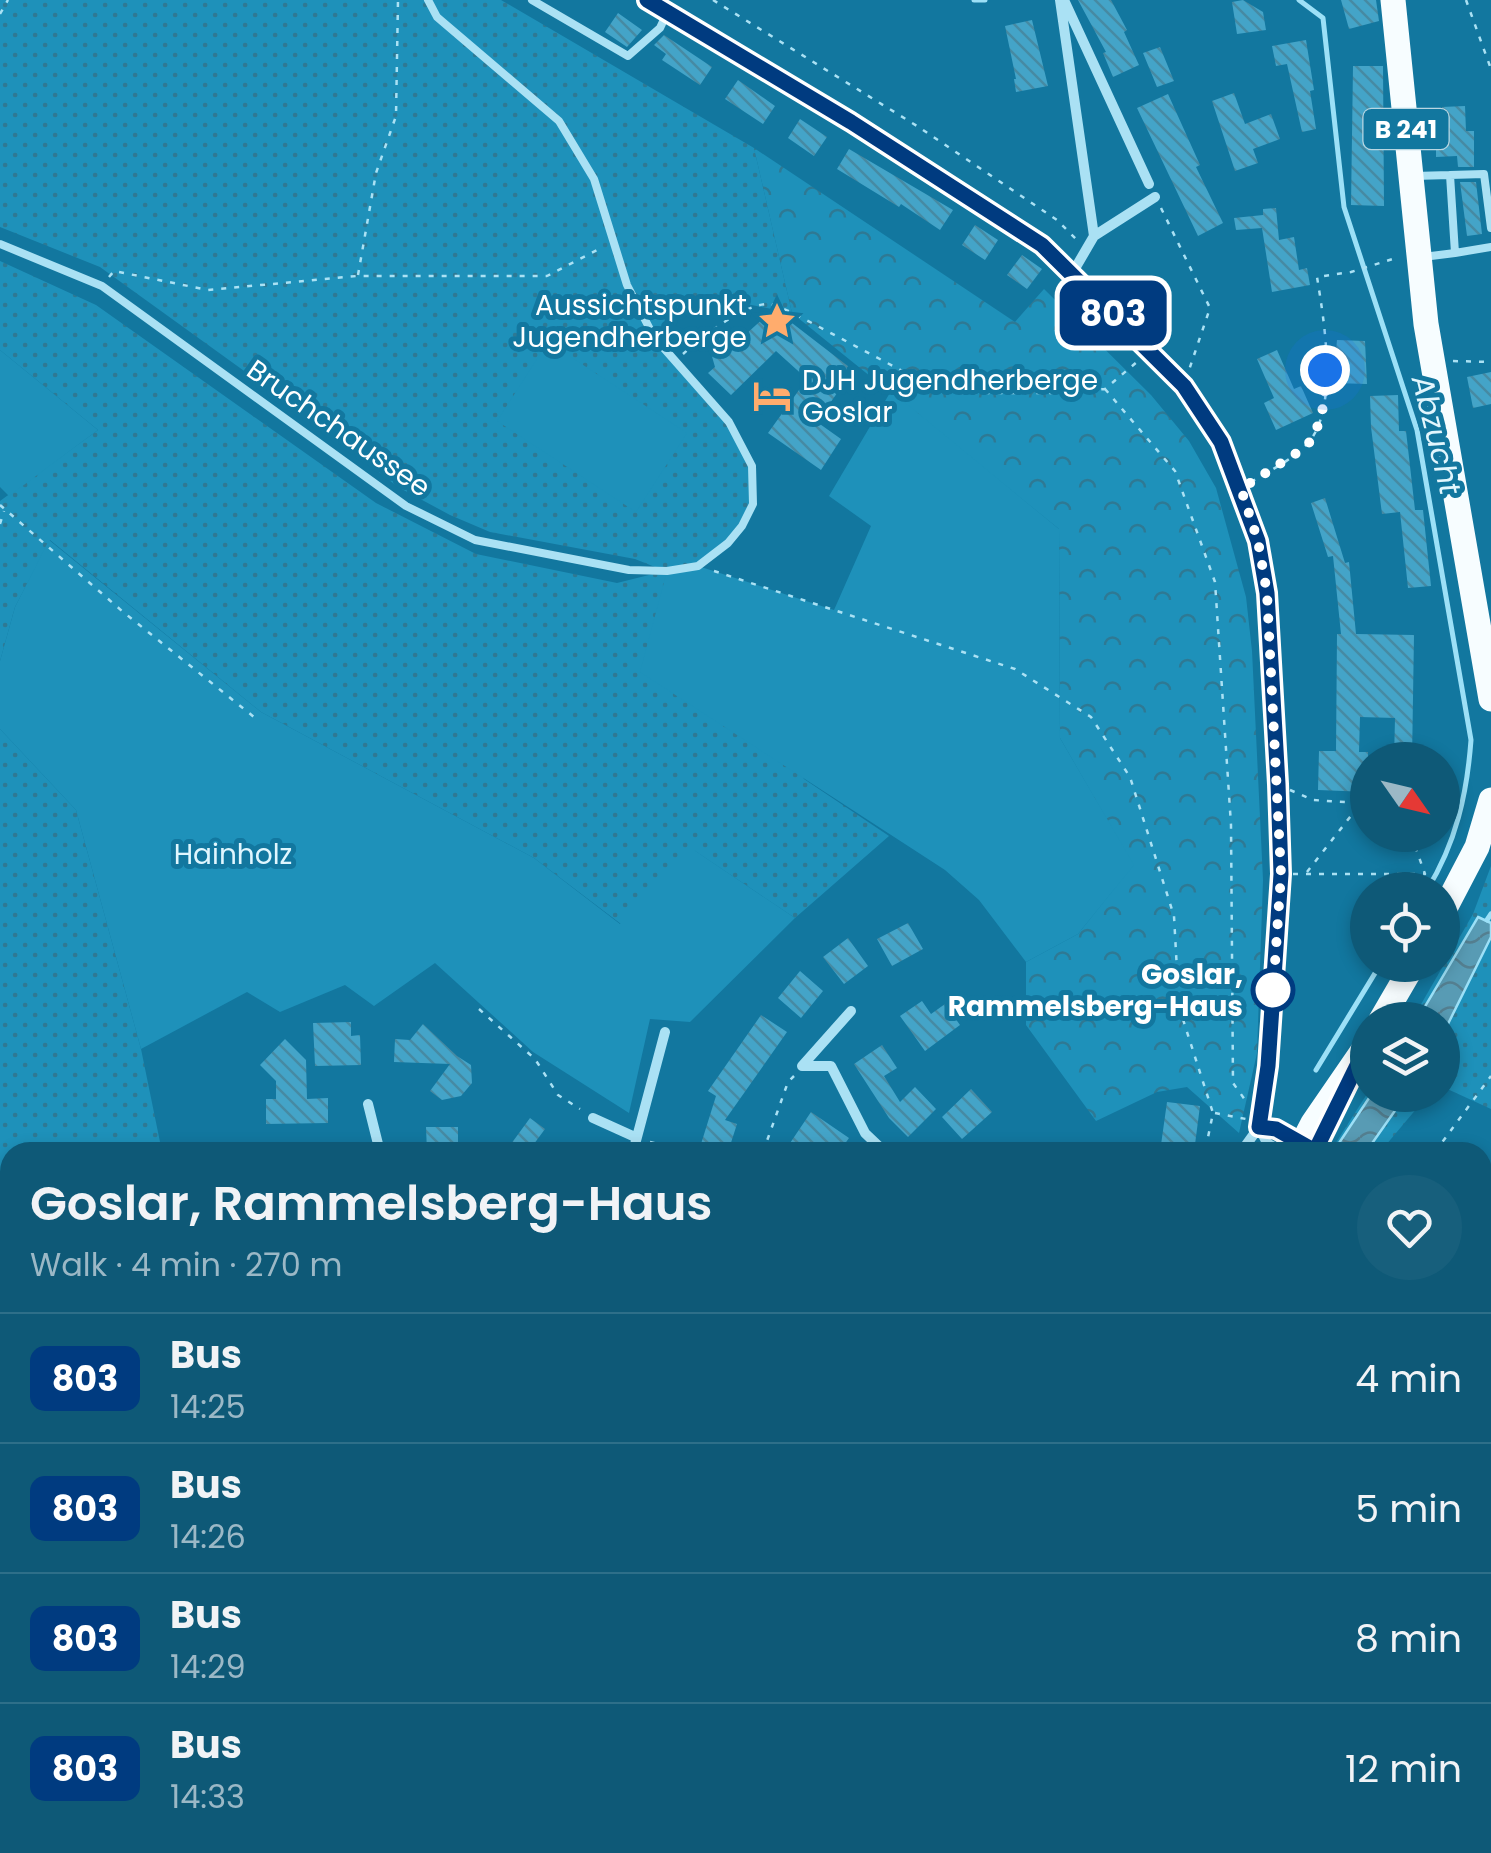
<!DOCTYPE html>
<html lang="en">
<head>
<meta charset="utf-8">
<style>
	:root { --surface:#0e5977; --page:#175f7c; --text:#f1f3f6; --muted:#9bb8c6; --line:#2e6f89 }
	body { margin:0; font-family:Poppins,sans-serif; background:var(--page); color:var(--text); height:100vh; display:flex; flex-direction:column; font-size:38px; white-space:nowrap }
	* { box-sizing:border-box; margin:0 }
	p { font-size:32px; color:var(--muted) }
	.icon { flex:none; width:55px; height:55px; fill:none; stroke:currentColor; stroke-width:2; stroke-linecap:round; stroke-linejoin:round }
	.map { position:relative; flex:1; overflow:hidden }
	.sheet { position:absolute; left:0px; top:1142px; width:1492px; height:712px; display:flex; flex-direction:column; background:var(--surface); border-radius:30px 30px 0 0; box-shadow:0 5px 15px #0003 }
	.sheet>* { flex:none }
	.badge { padding:0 20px; border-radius:15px; font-size:35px; line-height:65px }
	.needle { width:65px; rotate:124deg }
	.tools { position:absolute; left:1350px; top:742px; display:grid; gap:20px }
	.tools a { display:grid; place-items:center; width:110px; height:110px; border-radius:50%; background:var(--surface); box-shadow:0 5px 15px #0003; font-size:50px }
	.you { position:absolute; width:50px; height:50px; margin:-25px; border:8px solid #fff; border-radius:50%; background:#1a73e8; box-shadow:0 0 0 15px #1a73e833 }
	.map>.badge { position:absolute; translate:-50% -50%; box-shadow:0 0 0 5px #fff }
	.round { display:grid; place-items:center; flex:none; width:105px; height:105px; border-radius:52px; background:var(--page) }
	.overview { display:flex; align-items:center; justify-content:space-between; height:170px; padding:0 30px }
	h1 { font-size:48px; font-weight:600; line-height:75px }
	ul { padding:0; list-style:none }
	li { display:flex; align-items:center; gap:30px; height:130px; padding:0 30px; border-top:2px solid var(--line) }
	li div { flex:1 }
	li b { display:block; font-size:38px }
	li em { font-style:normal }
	li .badge { min-width:110px; font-weight:700; text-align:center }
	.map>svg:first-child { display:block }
</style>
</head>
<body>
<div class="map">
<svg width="1491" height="1853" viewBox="0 0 1491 1853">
	<defs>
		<pattern id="grass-dots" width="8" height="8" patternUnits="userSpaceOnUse" patternTransform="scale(2.5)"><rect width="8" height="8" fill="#1e91ba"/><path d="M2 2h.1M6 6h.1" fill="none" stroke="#2e7994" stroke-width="1.8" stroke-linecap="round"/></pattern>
		<pattern id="forest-crowns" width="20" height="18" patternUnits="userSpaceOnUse" patternTransform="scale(2.5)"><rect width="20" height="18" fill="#1e91ba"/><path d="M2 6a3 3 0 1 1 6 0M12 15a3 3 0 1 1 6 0" fill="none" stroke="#2e7994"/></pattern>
		<pattern id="water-waves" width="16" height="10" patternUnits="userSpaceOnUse" patternTransform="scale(2.5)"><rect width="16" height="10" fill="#589bb4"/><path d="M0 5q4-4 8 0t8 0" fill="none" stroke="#547f90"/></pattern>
		<pattern id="building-back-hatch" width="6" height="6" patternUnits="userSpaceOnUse" patternTransform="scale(2.5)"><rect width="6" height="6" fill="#44a4c8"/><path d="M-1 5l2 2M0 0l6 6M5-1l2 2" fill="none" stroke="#468aa3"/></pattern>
	</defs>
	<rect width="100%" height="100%" fill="#12779f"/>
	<path fill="url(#grass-dots)" d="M0,0h501l253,148 38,165 -85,-17 -53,41c38,43 131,124 89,187 -10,16 -31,30 -45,42l106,213 85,57 -94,82 -100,-67 -74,73 -87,-66 -273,-146 -211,-172 -35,67 -15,54v-160l98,-71 -98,-80v-89l96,44 280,198 100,51 141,29 48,-12 -30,-12 -145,-27 -40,-17 -52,-28 -76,-60 -222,-160 -100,-40z
		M0,729l76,81 65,239 19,93 8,10h-158v305l-10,6z
		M1491,866v243l-48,-22 -1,-67h-30l61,-106z
		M1367,1094l61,1 -48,57h-50z
		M770,1845h391l2,8h-397z"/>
	<path fill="url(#forest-crowns)" d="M754,148l261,174 29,-33 107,106 38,46 27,47 30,109 6,54 11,229 -6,173 -18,80 -52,-46 -30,5 -61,29 -70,-96v-63l52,-28 55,-69 -73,-127 -1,-209 -267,-216z"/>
	<path fill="#1e91ba" d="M548,342l139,91 -51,79 -139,-91z
		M0,350l98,80 -89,66 -9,-9z
		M891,391l168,138 1,209 74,127 -56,69 -52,28 -47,-62 -34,-30 -305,-198 27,-101 31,-5 136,44 37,-84 -42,-30z
		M49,540l212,172 273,146 86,66 74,-74 101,68 -105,104 -40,-3 -21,94 -96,-61 -98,-89 -61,43 -29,-21 -65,27 -33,-20 -106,57 -65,-239 -76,-81v-68l15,-54z"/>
	<path fill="url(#water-waves)" stroke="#9ce0f7" stroke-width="2.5" d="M1478,917l13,6v14l-48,97 -1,-14h-25z
		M1371,1095h35l-40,57h-33z"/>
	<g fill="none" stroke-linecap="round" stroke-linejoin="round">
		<path stroke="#9ce0f7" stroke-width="5" d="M974,0h11
			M1299,0l24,18 21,189 73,223 54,310c-4,54 -15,103 -44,150
			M1487,920l4,-6
			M1316,1070l64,-105
			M1261,1845l1,8"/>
	</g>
	<path fill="url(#building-back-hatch)" d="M1078,0h33l16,30 -3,2 15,33 -26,12 -10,-24 3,-1z
		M1243,0l20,12 3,18 -29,4 -5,-32z
		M1341,0h35l3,21 -30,8z
		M618,13l24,17 -15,17 -22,-15z
		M1032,20l16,66 -32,6 -2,-13h2l-11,-53z
		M664,35l48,32 -12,18 -38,-25 4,-6 -12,-9z
		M1306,40l8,50 -4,1 6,38 -14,3 -15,-68 -11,2 -4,-20z
		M1160,47l14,34 -17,6 -14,-34z
		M1353,66h30l1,140 -33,-1z
		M738,80l37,26 -12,18 -38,-25z
		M1234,93l11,31 26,-10 9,25 -27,10 5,14 -23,8 -23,-70z
		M1168,94l32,71 -4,2 27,56 -25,13 -61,-128z
		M1465,106l1,25h8v36h-16l-1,-11 -21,1v-24l6,-1v-25z
		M800,119l27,18 -13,19 -26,-18z
		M849,149l104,61 -13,20 -39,-26 -2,3 -62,-38z
		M1460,182h16l6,52 -15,2z
		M1276,208l3,32 15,-3 5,33 8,-2 3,17 -38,7 -10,-64 -26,2 -2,-12 29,-3v-6z
		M975,225l23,15 -13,20 -23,-15z
		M1022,255l20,14 -15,20 -20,-14z
		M779,313l74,57 -36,52 24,17 -20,31 -53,-37 39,-54 -31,-28 -45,44 -23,-22 7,-6 -6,-21 5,-11 10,-6 11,1 10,5 22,-20z
		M1337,340l28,1 2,43 -34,-1z
		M1277,350l17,39 7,-3 12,27 -37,17 -12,-27 10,-5 -17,-39z
		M1491,372v32l-18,4 -6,-31z
		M1398,395l1,36h7l9,79h8l8,76 -23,2 -8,-76 -18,2 -11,-87 -1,-31z
		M1325,498l20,65 4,-1 7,72 58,1 -2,125h-18l1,-42 -35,-1 -1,35h9v40l-50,-2 1,-39h17l1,-117h4l-8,-78 -5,1 -17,-54z
		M908,923l15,26 -31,17 -15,-27z
		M848,938l20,28 -24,18 -21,-27z
		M800,971l23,20 -22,27 -23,-20z
		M922,1001l9,13 14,-10 15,21 -35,26 -25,-35z
		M761,1015l26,17 -62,88 12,4 -9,28 -27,-8 15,-48 -8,-5z
		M351,1022v14l9,-1 1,30 -46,1 -2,-43z
		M423,1024l34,32 14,9 1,18 -11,13 -19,4 -12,-9 20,-27 -56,-2 1,-23 15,1z
		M285,1039l21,21 1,39 21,-1v25l-62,1v-25h10v-18l-16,-16z
		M882,1045l15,23 -13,8 16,26 15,-15 21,22 -28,28 -19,-19 -35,-54z
		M971,1089l21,23 -30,27 -20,-22z
		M1167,1102l33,4 -6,46h-34z
		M811,1112l38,26 -10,14h-55z
		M530,1118l15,11 -17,23h-5l-12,-8z
		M426,1127h32v25h-31z"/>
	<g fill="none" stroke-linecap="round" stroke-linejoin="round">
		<path stroke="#aae1f4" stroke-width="2.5" stroke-dasharray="5 8" stroke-linecap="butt" d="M713,0l204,126 140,94 19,19
			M1466,0l25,69
			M0,14l8,-14
			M1161,208l49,100 -21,62
			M358,275l18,-102 20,-57 2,-116
			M109,277l5,-6 94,19 149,-14h190l56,-29
			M683,354c18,-16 60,-50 85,-50 6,0 17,6 23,8l153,81h110l51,-4 33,-28
			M1453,361l38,1
			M1105,389l70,82 40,111 16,243 2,258 15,21
			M1251,482c18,-11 43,-23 57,-39 31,-35 16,-123 9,-166l34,-5 45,-14
			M0,505l122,106 132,106
			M0,524l4,-13
			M714,571l301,98 76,48 39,60 44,139 5,91 34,106 -8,39
			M1290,790l23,10 47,3
			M1307,872l54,-69h7
			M1293,874h132l-14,-39
			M479,1009l56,50 23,36 22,14
			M1215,1113l31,6
			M650,1142l37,10
			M763,1152l25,-70 6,-6
			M1435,1152l56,-76
			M0,1240l10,9
			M1142,1845l3,1
			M1243,1845v8
			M874,1853l4,-8"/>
		<path stroke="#aae1f4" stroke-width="8" d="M532,0l96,56 32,-28 7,-15
			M1450,175l34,-1 7,54
			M1414,176l36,-1 5,78 -32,4
			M0,244l102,42 304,220 69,34 154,30 38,1 31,-5 30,-23 14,-17 11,-22 -1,-38 -23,-44 -75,-85 -27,-52 -33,-106 -35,-58 -122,-104 -9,-17
			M1455,253l36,-6"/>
		<path stroke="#aae1f4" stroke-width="10" d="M647,0l204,122 191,123 142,140 37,56 37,100 9,52 14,281 -13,192 -9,61 -18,25
			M1060,0l34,236 -21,36
			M1064,0l85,184
			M1094,236l61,-39
			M851,1011l-49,55h29l34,67 20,19
			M368,1104l12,48
			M593,1118l42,19
			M1259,1127l17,2 39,22
			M1259,1127l8,16 16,9
			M633,1152l32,-120
			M1482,1281l9,-9
			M1482,1313h9
			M10,1564v1
			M1482,1576l9,1
			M1482,1757l9,4
			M372,1845v8
			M1304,1845l121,2 52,6
			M125,1853l1,-8
			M1218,1853l5,-8"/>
		<path stroke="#f7fdff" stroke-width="25" d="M1393,0l33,324 65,375
			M1442,914l35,-67 14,-47
			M1381,1020l32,-55
			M1298,1152l15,-29 55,-80
			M531,1853l5,-8"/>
	</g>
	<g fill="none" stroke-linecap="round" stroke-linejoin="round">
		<g stroke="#fff" stroke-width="22">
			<path id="line" d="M647,0l204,122 191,123 142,141 37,56 37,99 9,52 11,191 3,90 -13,192 -9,61 17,2 39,22 53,-108"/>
		</g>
		<use href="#line" stroke="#003b80" stroke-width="15"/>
		<path stroke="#fff" stroke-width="10" stroke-dasharray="0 18" d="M1273,990v3l8,-119 -14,-281 -9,-52 -17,-52 65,-42c17,-23 20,-49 19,-77"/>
	</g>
	<defs>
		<g id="sight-bare" transform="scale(3)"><path d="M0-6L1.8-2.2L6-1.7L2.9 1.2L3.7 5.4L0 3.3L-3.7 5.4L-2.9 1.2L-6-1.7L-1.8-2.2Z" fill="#ffac6d" stroke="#12779f" stroke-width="2.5" paint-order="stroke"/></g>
		<g id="hotel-bare" transform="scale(3)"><path d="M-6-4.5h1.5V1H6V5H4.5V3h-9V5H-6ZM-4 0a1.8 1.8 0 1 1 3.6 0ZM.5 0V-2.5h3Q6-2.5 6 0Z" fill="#ffac6d" stroke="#12779f" stroke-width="2.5" paint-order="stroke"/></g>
	</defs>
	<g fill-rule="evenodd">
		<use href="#sight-bare" x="777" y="321"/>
		<use href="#hotel-bare" x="772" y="396"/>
	</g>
	<circle fill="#fff" stroke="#003b80" stroke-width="5" cx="1273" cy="990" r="20"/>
	<g text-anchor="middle" stroke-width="10" stroke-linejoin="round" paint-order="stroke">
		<rect fill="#12779f" stroke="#b8d6e2" stroke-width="2.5" x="1363.5" y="109" width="85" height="40" rx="8"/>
		<g font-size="25" font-weight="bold" fill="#fff">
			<text x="1406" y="138">B 241</text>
		</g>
		<g font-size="28" fill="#fff" stroke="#12779f" text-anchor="end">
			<text x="747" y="315">Aussichtspunkt<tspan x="747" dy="32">Jugendherberge</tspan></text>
			<text x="802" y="390" text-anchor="start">DJH Jugendherberge<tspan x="802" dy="32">Goslar</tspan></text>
		</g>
		<g font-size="28" fill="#fff" stroke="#12779f">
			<text transform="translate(339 428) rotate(35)" y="10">Bruchchaussee</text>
		</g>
		<g font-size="28" fill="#e0f6fe" stroke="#12779f">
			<text x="233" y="864">Hainholz</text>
		</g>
		<g font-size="28" font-weight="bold" fill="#fff" stroke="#12779f" text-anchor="end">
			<text x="1243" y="984">Goslar,<tspan x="1243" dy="32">Rammelsberg-Haus</tspan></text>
		</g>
		<g font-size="30" font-style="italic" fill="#e2f6fd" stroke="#12779f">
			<text transform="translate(1436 435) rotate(76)" y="10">Abzucht</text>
		</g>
	</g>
</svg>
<div class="tools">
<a><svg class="needle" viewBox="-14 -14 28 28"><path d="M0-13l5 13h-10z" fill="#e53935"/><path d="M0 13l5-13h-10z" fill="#9bb8c6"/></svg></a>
<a><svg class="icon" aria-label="locate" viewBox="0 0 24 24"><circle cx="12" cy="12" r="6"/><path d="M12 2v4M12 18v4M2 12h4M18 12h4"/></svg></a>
<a><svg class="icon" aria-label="layers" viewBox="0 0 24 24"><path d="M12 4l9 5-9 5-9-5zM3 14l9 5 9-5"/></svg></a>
</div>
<div class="you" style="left:1325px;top:370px"></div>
<b class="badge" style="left:1113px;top:313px;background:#003b80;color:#fff">803</b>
<section class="sheet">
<div class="overview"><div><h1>Goslar, Rammelsberg-Haus</h1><p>Walk · 4 min · 270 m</p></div><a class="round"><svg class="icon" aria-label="heart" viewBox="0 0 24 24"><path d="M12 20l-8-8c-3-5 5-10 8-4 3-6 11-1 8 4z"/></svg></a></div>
<ul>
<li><span class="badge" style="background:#003b80;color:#fff">803</span><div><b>Bus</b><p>14:25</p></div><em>4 min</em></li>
<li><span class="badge" style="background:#003b80;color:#fff">803</span><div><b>Bus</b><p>14:26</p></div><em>5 min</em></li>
<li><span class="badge" style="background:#003b80;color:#fff">803</span><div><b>Bus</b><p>14:29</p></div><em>8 min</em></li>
<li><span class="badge" style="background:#003b80;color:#fff">803</span><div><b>Bus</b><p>14:33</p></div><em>12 min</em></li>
</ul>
</section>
</div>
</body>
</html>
